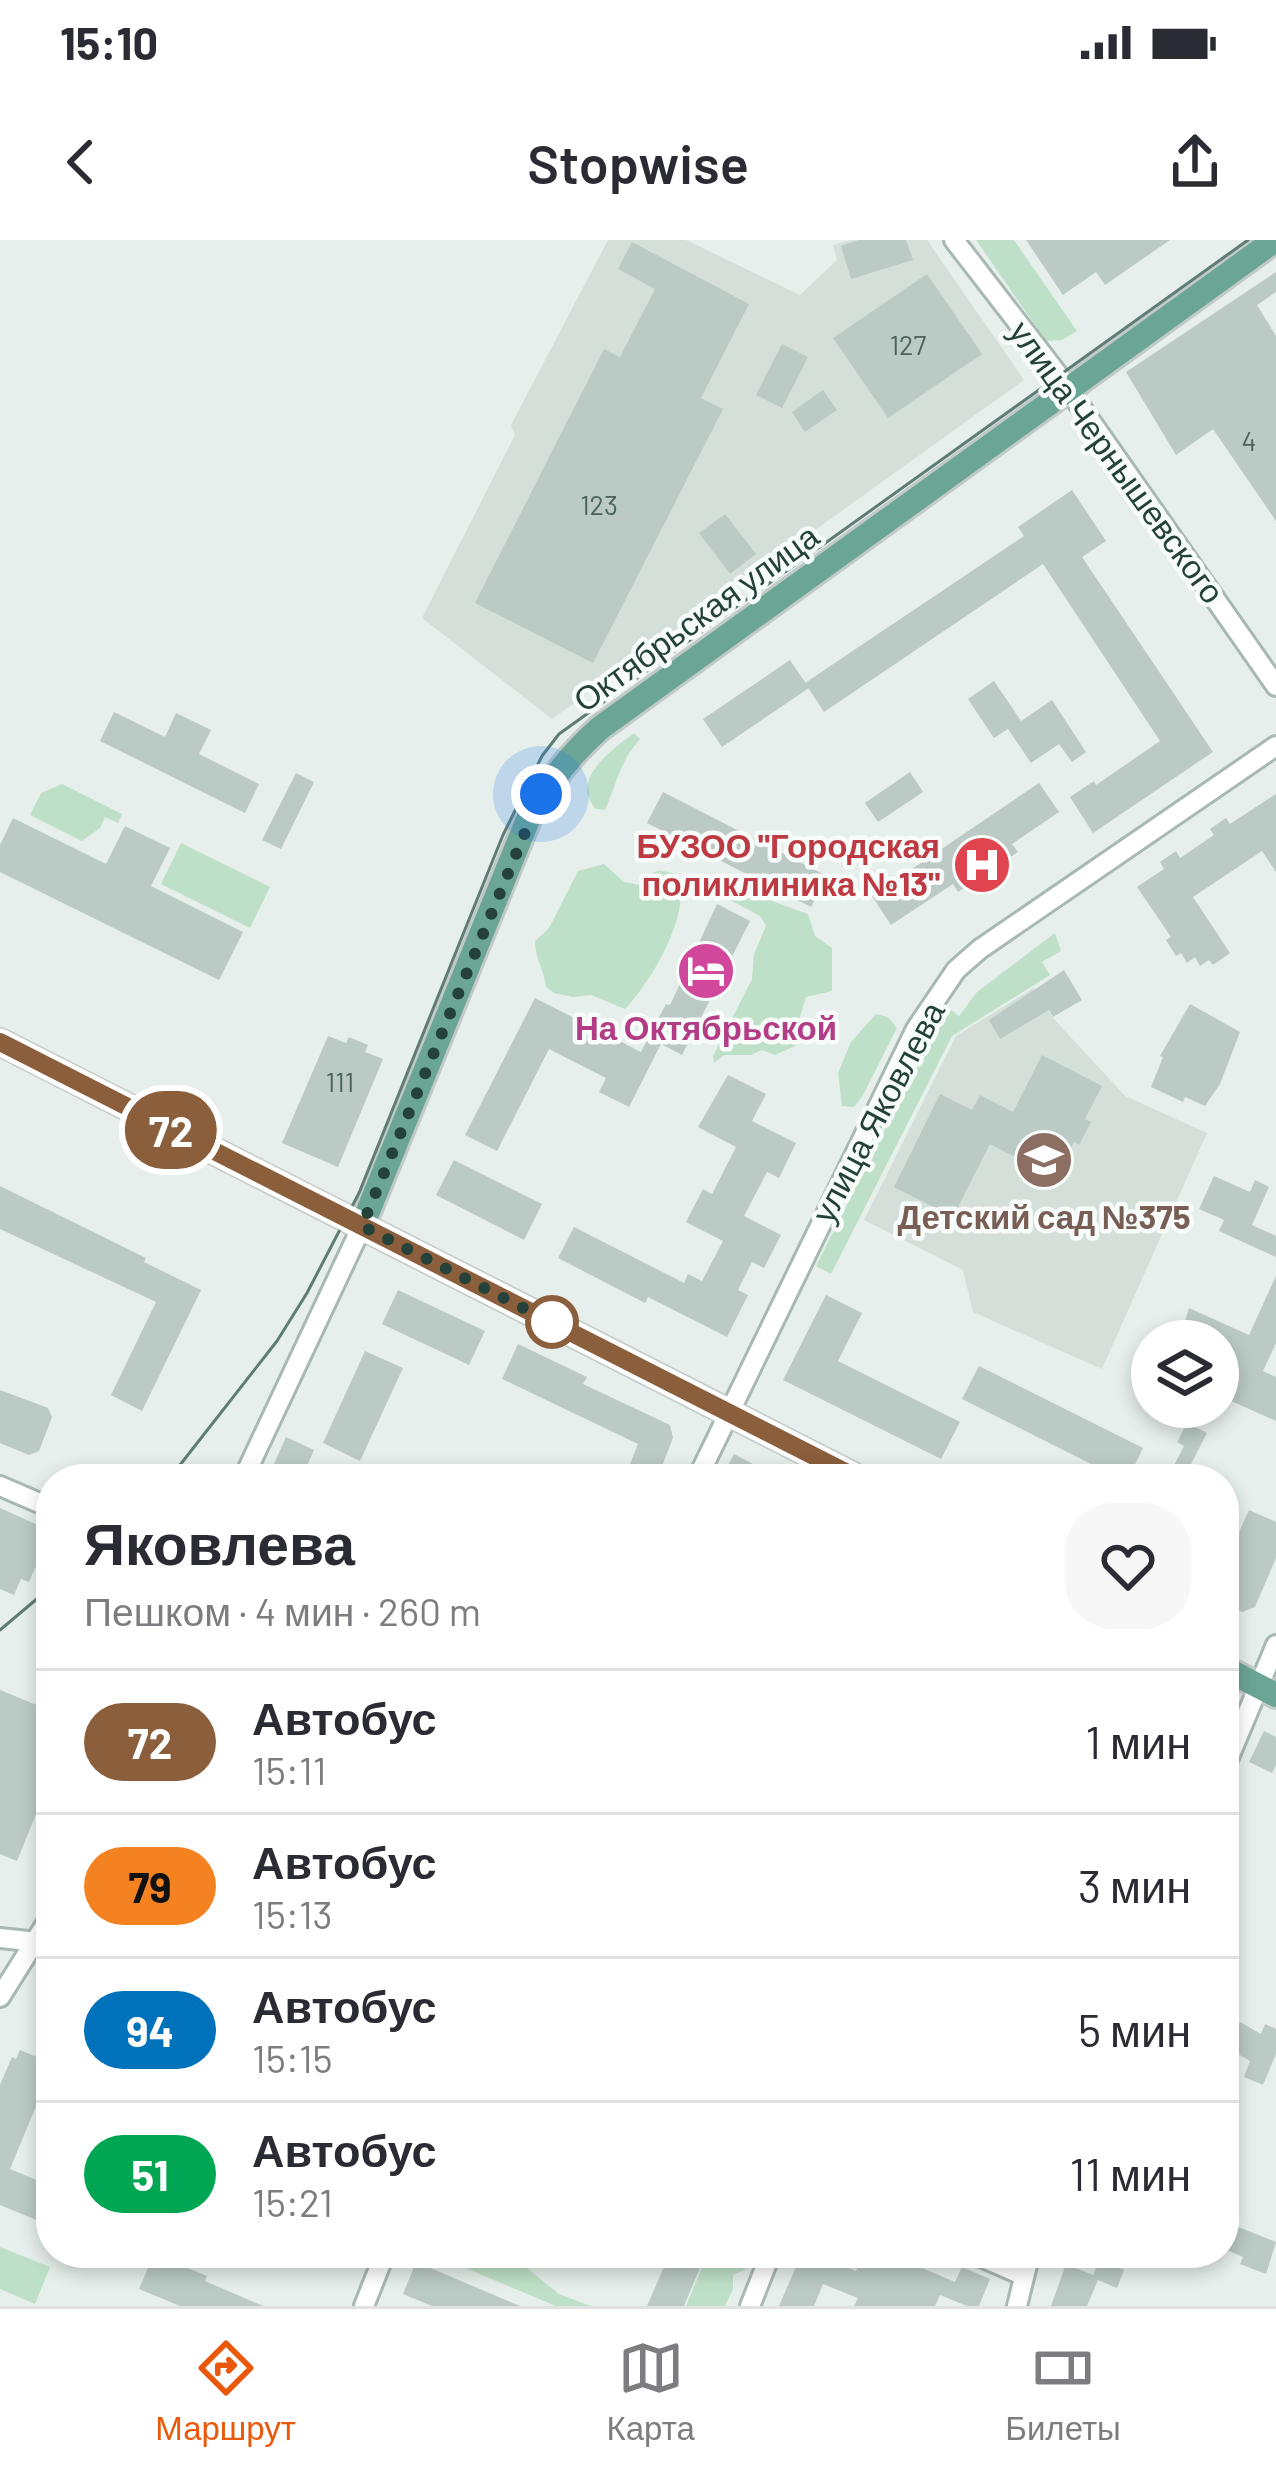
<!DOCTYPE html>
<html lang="ru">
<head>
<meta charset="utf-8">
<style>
	:root { --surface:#fff; --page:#f7f7f7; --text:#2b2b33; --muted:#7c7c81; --line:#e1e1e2; --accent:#ea580c }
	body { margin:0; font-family:Barlow,sans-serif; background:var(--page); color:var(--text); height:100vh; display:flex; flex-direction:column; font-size:45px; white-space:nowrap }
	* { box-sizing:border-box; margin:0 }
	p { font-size:39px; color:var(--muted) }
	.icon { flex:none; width:66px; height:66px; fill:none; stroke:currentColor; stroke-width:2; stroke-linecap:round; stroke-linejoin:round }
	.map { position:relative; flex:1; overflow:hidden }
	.side { position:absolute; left:36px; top:1224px; width:1203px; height:804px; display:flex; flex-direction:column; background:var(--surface); border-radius:48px; box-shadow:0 6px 18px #0003 }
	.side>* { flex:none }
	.badge { padding:0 24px; border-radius:39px; font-size:42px; line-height:78px }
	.fabs { position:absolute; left:1131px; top:1080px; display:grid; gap:24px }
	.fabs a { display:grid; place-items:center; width:108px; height:108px; border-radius:50%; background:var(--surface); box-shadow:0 6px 18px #0003; font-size:60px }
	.you { position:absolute; width:60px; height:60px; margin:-30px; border:9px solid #fff; border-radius:50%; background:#1a73e8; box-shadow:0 0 0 18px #1a73e833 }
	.map>.badge { position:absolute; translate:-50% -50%; box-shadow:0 0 0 6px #fff }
	.round { display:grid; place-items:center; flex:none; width:126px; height:126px; border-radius:48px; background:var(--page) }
	.head { display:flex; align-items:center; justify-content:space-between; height:204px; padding:0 48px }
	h1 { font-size:57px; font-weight:600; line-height:90px }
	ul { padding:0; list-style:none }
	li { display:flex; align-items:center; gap:36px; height:144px; padding:0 48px; border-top:3px solid var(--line) }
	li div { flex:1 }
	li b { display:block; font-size:45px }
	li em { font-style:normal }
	li .badge { min-width:132px; font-weight:700; text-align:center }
	.status { display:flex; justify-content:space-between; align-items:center; height:84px; padding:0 60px; background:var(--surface); direction:ltr }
	.status svg { height:33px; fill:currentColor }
	header { display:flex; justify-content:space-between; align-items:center; height:156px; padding:0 48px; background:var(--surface); font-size:54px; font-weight:600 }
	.dock { display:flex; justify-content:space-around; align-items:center; height:168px; border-top:3px solid var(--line); background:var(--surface); font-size:33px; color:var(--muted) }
	.dock a { display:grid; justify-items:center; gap:6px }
	.dock .current { color:var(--accent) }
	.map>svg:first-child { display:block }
</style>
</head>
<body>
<div class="status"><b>15:10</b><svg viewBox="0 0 49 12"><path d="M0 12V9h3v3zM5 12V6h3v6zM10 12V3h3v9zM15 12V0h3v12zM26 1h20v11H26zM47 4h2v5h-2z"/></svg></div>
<header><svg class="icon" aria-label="back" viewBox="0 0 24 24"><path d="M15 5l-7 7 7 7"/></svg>Stopwise<svg class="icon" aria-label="share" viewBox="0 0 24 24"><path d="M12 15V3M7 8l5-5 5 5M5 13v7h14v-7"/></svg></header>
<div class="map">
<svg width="1276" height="2066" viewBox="0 0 1276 2066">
	<rect width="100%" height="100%" fill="#e6efeb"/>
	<path fill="#d4dfda" d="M608,0h78l114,55 37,-35 -4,-15 18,-5h76l97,140 -472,339 -130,-101 93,-183 -4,-10z
		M1034,748l19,30 72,78 82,37 -105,236 -129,-57 -10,-42 -99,-50 92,-184z"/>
	<path fill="#bfe0c8" d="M976,0h38l63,91 -15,9 -16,1z
		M634,493l6,6c-20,22 -23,44 -35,71l-9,-1c-27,-30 16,-59 38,-76z
		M62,544l60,30 -4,9 -13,-6 -5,11 -18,13 -52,-26 11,-22z
		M181,603l89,44 -20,41 -89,-44z
		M604,624l20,18 16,3c12,-14 15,-17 35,-11 22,33 -26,111 -50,135l-34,-14 -18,2 -19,-4 -8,-6c-2,-18 -11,-28 -11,-46l14,-13 29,-57z
		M736,648l72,26 7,22 17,12v43l-26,6 -9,30 4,4 -2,13 -24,11 -13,-5 -11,5h-27l-10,8 -1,-7 39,-77 2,-25 12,-28 -6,-10 -28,-15 -1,-11z
		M1055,693l6,18 -19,11 8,13 -98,61 -121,238 -15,-8 119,-235 16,-21 8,6 18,-24z
		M876,774l12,3 9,11 -35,69 -8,10 -12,-1 -4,-33 13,-31z
		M0,2007l50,20 -15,37 -35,-15z
		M439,2013h76l8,12 36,29 32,12h-35l-112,-47z
		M708,2013h40l4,6 -6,10 -13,6v14l-8,17h-39z"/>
	<path fill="#bbcac4" d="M859,0h47l7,20 -62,19 -10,-33z
		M1026,0h144l-65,45 -9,-13 -33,23z
		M632,2l117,62 -48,94 22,11 -130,254 -118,-60 129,-254 16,8 35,-68 -37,-20z
		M1276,32v20l-19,13 19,31v185l-63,-92 -37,26 -50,-83z
		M927,34l55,80 -94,64 -55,-80z
		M782,104l26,13 -26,51 -26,-13z
		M823,150l14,20 -32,22 -13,-20z
		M1072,250l34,51 -24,16 131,195 -120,81 -23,-36 24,-16 2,4 64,-44 -117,-177 -219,148 -19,-29 219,-147 -6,-9z
		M725,274l31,40 -26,20 -31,-41z
		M790,420l19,28 -87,59 -19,-28z
		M994,441l27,40 31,-21 34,52 -14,10 -13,-18 -28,19 -23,-34 -14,9 -26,-39z
		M114,472l51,25 11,-24 35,17 -12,24 60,30 -14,29 -145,-72z
		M910,532l13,20 -45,30 -13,-19z
		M296,533l18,9 -33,67 -19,-9z
		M1039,543l20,29 -47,32 6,8 -60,40 -5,-8 -62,41 -19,-29z
		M663,552l164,84 -16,31 -164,-84z
		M1276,554v78l-14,-21 -69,46 37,56 -17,12 -4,-5 -9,6 -5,-9 -8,6 -6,-10 -5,3 -10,-16 5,-3 -34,-50 27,-18 -4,-7 16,-11 4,7 34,-23 -4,-6 16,-11 4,6z
		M13,578l93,46 19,-38 45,22 -19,38 92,46 -24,48 -219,-108v-27z
		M717,664l33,17 -68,134 -21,-11 -32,63 -30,-15 7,-14 -57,-29 -52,102 -32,-16 70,-137 106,54 25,-48 4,1z
		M1064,730l18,30 -29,17 -4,-7 -49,29 -11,-19z
		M1190,764l50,28 -20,52 -15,22 -20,-9 -2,5 -32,-15 12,-30 -3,-1z
		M328,796l18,7 3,-6 19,8 -3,7 18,7 -45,108 -56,-24z
		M1042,815l60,31 -17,33 6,3 -12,23 -5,-3 -18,36 -66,-34 -37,73 -59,-30 46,-93 32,16 8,-15 33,17z
		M728,835l38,19 -14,27 44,22 -17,35 -12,-6 -23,44 37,19 -17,33 -12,-6 -14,28 10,5 -21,42 -79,-40 -3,6 -87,-45 16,-31 110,56 4,-9 14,7 21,-40 -37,-19 17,-33 9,5 24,-47 -38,-20z
		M454,920l88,44 -18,36 -88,-45z
		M1214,936l36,16 5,-12 14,7 -17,38 24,11v21l-57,-26 5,-11 -25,-11z
		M0,946l146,72 -2,4 57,28 -59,121 -31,-16 45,-93 -156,-73z
		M1276,1036v67l-13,28 13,6v44l-54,-24 11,-25 -15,-7v-24h-39l10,-33 60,27z
		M398,1050l87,41 -16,34 -87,-41z
		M826,1055l36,18 -24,48 122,61 -19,37 -158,-79z
		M518,1104l69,33 -4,7 87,41 3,13 -16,41h-33l14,-35 -136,-65z
		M365,1111l38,17 -43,93 -37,-18z
		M979,1126l164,82 -15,31h-7l-159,-80z
		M0,1150l48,18 4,9 -13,34 -10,4 -29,-12z
		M1187,1183l20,10 -16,31 31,15h-55l17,-33 -7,-4z
		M286,1197l28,13 -13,29h-17l-14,-6z
		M734,1214l48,25h-61z
		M0,1268l51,23v20l-7,-3 -15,34 -8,-3 -7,16 -14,-6z
		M1249,1270l27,12v36l-21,49 -13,5 -18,-9v-38z
		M51,1437v100l-34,84 -17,-7v-164l39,16z
		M1264,1491l12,6v28l-4,8 -23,-11z
		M1240,1782l21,12 4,-10 11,5v25l-13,31 -19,-8 6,-16 -24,-14z
		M20,1810l31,13v7l-41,99 41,17v40l-51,-21v-120l12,-28 4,2z
		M1236,1986l40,16 -10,32 -26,-10 3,-7 -16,-7z
		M670,2013h36l-22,53h-37z
		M802,2013h11l43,18 6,-15 12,5 3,-8h29l17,7 -3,7 35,15 7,-15 28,12 -11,27h-12l-27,-11 -5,11h-81l4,-8 -35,-14 -9,22h-35z
		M154,2014l53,22 -2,5 58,25h-83l-41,-17z
		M1100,2020l24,10 -7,18 -19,-8 -11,26h-36l15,-42 27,11z
		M416,2022l104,44h-88l-29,-12z"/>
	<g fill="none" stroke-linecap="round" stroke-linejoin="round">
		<g stroke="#a8b8b2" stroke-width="24">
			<path id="minor" d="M954,0l105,136 217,310
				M243,1239l119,-253
				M697,1239l219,-450 40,-59 24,-21 296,-203
				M0,1246l51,22
				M1224,1529l52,-124
				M0,1698l37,4 14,6
				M0,1757l51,-81
				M972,2013l50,22
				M364,2066l21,-53
				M750,2066l21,-53
				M1017,2066l13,-53"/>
		</g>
		<g stroke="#c2cac8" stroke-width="30">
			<path id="major" d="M0,802l859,437
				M362,986l167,-409c19,-35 41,-62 71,-89l675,-488
				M1224,1428l52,27"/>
		</g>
		<use href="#minor" stroke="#fff" stroke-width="18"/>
		<use href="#major" stroke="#6aa596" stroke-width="24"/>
		<path stroke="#5f7d75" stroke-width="3" d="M169,1239l108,-138 30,-48 52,-100 144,-358 39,-79 17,-22 689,-494
			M0,1390l51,-43"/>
	</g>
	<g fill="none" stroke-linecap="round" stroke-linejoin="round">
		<g stroke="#fff" stroke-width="27">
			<path id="line" d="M0,802l859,437"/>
		</g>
		<use href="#line" stroke="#8b5e3c" stroke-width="18"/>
		<path stroke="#24423a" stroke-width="12" stroke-dasharray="0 21.6" d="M541,554l-179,432 195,99 -5,-3"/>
	</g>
	<defs>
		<g id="hospital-disc" transform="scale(3)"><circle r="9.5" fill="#e0444e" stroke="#f7fbf9"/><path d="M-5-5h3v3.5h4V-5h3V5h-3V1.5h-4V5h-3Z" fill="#fff"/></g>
		<g id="hotel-disc" transform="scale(3)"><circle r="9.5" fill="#d1479c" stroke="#f7fbf9"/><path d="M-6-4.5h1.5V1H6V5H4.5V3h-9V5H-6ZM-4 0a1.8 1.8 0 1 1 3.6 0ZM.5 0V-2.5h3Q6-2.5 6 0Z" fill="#fff"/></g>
		<g id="school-disc" transform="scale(3)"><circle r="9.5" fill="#8d6e63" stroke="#f7fbf9"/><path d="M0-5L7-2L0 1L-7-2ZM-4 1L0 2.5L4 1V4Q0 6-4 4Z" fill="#fff"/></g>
	</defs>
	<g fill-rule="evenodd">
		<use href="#hospital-disc" x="982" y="625"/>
		<use href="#hotel-disc" x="706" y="731"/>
		<use href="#school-disc" x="1044" y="920"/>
	</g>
	<circle fill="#fff" stroke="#8b5e3c" stroke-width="6" cx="552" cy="1082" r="24"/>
	<g text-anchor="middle" stroke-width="9" stroke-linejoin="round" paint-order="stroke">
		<g font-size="27" fill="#4a645c">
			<text x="908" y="115">127</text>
			<text x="1249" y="211">4</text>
			<text x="599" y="275">123</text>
			<text x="340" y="852">111</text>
		</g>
		<g font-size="33" fill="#24423a" stroke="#f7fbf9">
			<text transform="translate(1117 222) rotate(54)" y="12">улица Чернышевского</text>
			<text transform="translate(696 378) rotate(-36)" y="12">Октябрьская улица</text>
			<text transform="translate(878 872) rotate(-62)" y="12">улица Яковлева</text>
		</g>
		<g font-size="33" font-weight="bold" fill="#be3a42" stroke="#f7fbf9" text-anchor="end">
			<text x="940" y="618">БУЗОО "Городская<tspan x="940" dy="38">поликлиника №13"</tspan></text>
		</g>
		<g font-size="33" font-weight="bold" fill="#b23c85" stroke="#f7fbf9">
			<text x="706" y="800">На Октябрьской</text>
		</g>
		<g font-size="33" font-weight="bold" fill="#785e54" stroke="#f7fbf9">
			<text x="1044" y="989">Детский сад №375</text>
		</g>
	</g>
</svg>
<div class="fabs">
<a><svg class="icon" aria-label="layers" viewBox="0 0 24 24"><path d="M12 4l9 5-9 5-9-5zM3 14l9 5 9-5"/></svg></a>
</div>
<div class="you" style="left:541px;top:554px"></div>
<b class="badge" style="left:171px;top:890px;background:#8b5e3c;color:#fff">72</b>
<section class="side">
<div class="head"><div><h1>Яковлева</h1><p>Пешком · 4 мин · 260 m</p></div><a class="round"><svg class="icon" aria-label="heart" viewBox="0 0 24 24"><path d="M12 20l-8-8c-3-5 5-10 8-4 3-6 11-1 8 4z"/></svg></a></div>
<ul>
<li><span class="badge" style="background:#8b5e3c;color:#fff">72</span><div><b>Автобус</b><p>15:11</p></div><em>1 мин</em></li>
<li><span class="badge" style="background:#f58220;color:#111">79</span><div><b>Автобус</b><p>15:13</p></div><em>3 мин</em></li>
<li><span class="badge" style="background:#0072bc;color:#fff">94</span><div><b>Автобус</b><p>15:15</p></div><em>5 мин</em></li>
<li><span class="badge" style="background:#00a651;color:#fff">51</span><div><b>Автобус</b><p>15:21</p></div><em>11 мин</em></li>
</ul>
</section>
</div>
<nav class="dock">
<a class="current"><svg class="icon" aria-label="directions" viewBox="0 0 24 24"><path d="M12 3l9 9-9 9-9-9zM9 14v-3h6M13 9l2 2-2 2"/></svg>Маршрут</a>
<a><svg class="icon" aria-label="map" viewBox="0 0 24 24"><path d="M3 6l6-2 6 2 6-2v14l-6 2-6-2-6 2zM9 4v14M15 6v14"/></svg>Карта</a>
<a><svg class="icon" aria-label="tickets" viewBox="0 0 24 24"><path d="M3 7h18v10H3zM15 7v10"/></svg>Билеты</a>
</nav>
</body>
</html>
